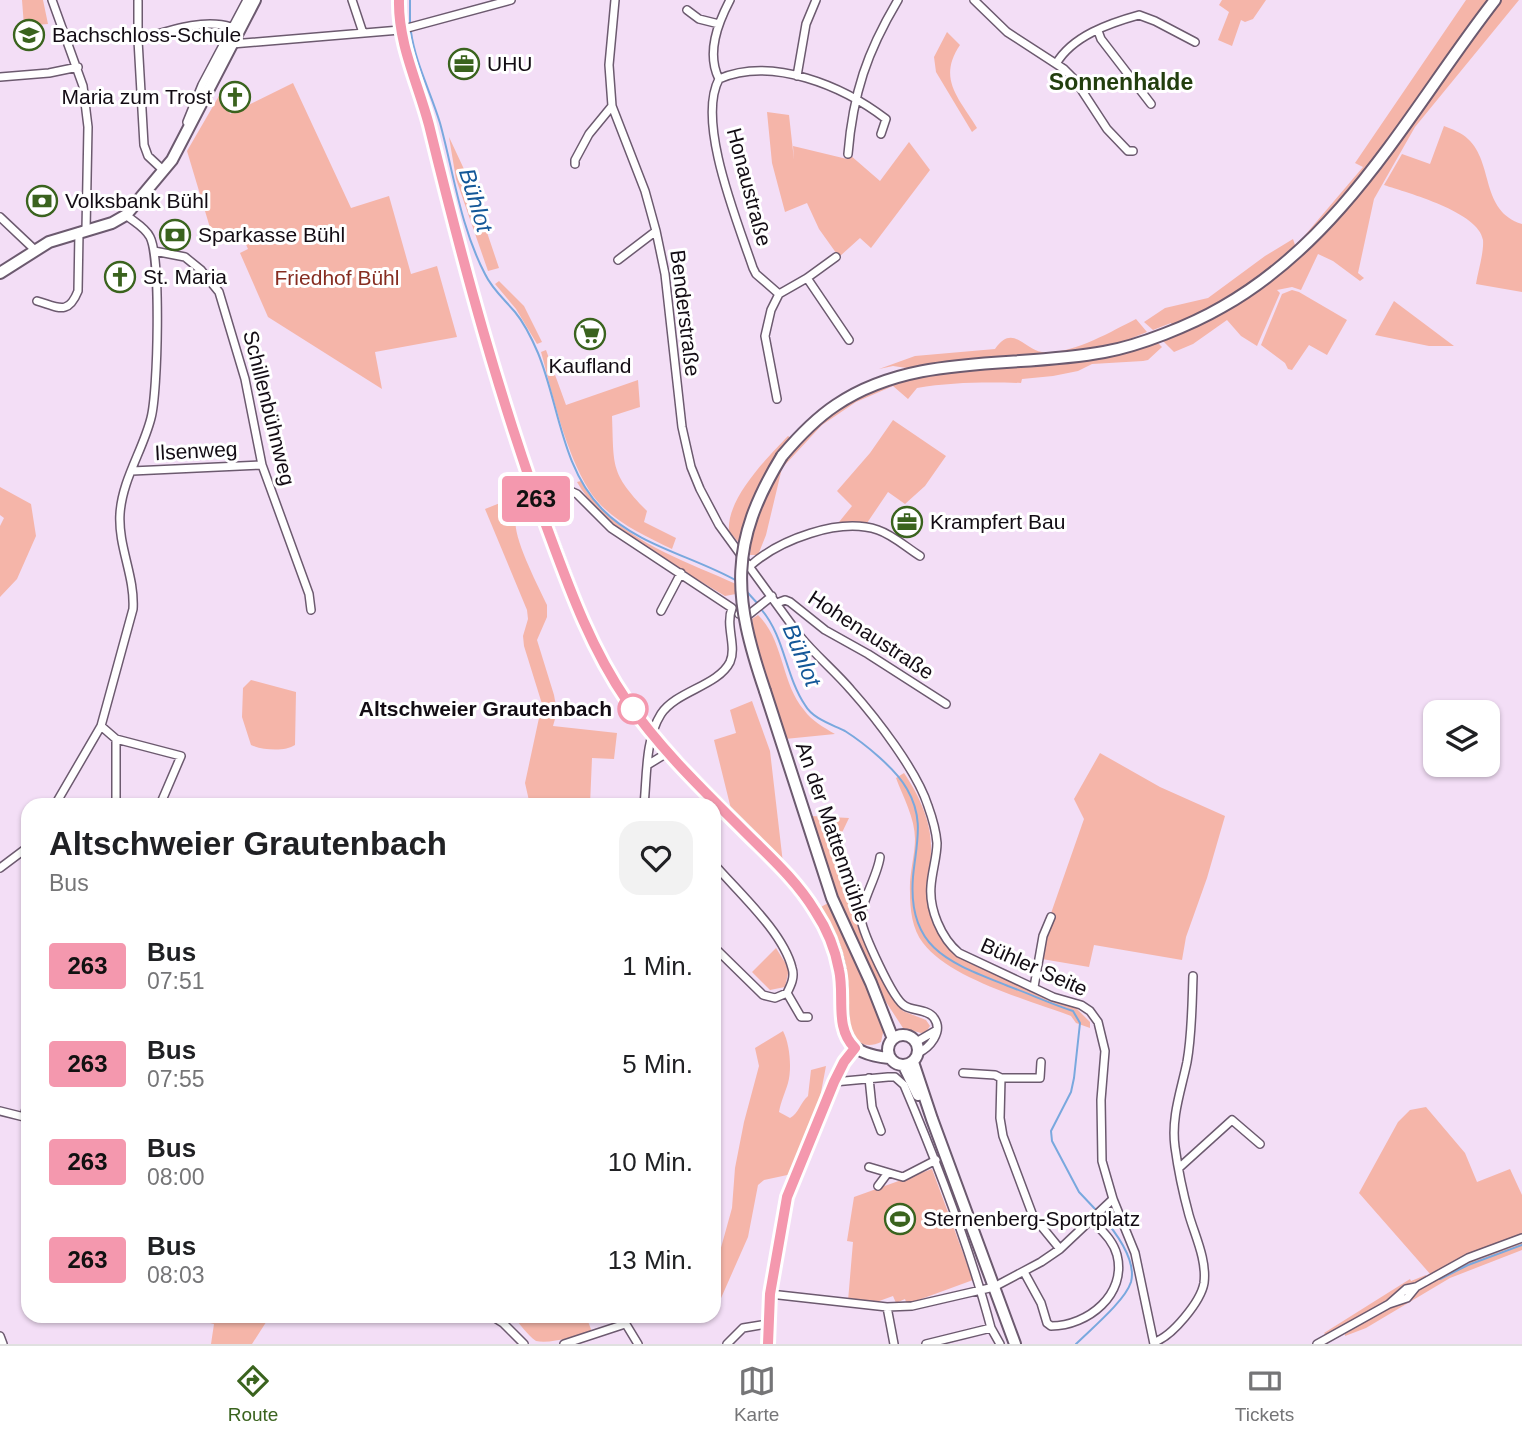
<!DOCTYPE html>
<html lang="de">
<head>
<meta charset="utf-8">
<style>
	:root { --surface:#fff; --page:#f2f2f2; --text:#202124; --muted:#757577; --line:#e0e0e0; --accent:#3a631e }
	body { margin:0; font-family:Helvetica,sans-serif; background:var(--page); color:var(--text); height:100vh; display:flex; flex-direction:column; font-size:26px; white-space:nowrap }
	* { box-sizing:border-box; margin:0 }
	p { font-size:23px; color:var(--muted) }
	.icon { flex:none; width:38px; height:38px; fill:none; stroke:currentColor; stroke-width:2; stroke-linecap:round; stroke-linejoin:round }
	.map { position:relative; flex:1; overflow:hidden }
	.side { position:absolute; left:21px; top:798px; width:700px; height:525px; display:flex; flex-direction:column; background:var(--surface); border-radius:21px; box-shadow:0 2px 5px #0004 }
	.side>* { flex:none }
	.badge { padding:0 14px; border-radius:5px; font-size:24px; line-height:46px }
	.controls { position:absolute; left:1423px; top:700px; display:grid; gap:14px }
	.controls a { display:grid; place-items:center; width:77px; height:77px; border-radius:14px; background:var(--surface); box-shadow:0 2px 5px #0004; font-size:35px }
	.map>.badge { position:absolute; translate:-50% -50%; box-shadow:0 0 0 4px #fff }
	.round { display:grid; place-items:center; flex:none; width:74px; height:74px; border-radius:21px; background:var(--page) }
	.head { display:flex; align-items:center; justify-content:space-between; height:119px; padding:0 28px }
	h1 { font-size:33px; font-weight:700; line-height:52px }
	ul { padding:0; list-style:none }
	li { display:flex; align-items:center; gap:21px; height:98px; padding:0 28px }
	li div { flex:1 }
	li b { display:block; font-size:26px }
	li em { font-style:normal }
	li .badge { min-width:77px; font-weight:700; text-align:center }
	.tab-bar { display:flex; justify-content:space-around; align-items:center; height:98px; border-top:2px solid var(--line); background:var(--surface); font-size:19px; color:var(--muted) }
	.tab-bar a { display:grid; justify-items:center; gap:4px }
	.tab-bar .selected { color:var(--accent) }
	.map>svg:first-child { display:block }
</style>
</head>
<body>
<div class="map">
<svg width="1522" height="1344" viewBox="0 0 1522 1344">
	<rect width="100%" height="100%" fill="#f3def6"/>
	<path fill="#f5b5a9" d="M22,0h21l5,24 -24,2z
		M1222,0h44l-13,19 -8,3 -4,-2 -9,26 -14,-6 11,-28 -10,-7z
		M1466,0h23c-59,83 -116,167 -186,241h-3l63,-74 -8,-4z
		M1500,0h19l-104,127 -41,72 -16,74 6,5 -4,3 -27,-20 -15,-7 -17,36 -9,-3 -15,3 3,3 -23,53 -16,-10 -14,-16 -34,24 -19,8 -12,-12c161,-61 243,-207 338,-340z
		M947,32l13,13c-23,34 -1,53 17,83l-5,4 -36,-60 -2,-15z
		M293,83l58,125 38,-12 22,78 26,-8 20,71 -82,15 7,37 -114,-72 -28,-64 8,-4 -8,-18 -26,10 -27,-90 36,-62 7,25z
		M767,112l22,3 5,45 -1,-14 54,13 3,-4 30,26 29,-39 21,28 -59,78 -11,-10 -21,19 -20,-28 -12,-26 -22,9 -13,-49z
		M1444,126c8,3 18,7 24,13 26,24 12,72 54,85v68l-46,-8c2,-13 8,-31 7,-44 -4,-28 -75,-47 -99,-55l18,-31 28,10z
		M449,137l21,45 29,86 -11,3 -32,-92z
		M1293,239l3,9 -49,39 -48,27 -27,11 -1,-2 -18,7 -9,-8 21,-14 43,-10 57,-42z
		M499,281l25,25 18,36 -5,2 -21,-35 -21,-25z
		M1292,290l7,2 48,28 -20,35 -18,-10 -17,25 -4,-1 -3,-6 -24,-18 21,-51z
		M1394,301l60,45h-25l-54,-11z
		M1136,319l11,13 -20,8 1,2 -59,12 -155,15 -21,-3 -14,3 36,-13 80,-7c18,-26 29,1 47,3 30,3 68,-20 94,-33z
		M1157,342l5,5 -14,13 -5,1 -51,3 -14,7 -25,5 -31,3 -1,4c-34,-1 -70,-1 -104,5l-9,11 -15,-13 -37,16 -34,23 -40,43 -16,67 -8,20h-8l1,-10 -2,-1c9,-30 19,-63 39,-88 33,-43 84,-72 139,-81 76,-12 157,-5 230,-33z
		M546,350l20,55 72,-25 2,27 -28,9c2,51 -2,57 35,95l-3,11 32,16 -4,11c-29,-14 -65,-30 -83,-59 -24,-39 -36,-94 -48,-138z
		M893,420l53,36 -21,30 -20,18 -17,-12 -23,34 -30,1 17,-21 -15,-15 33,-38z
		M788,436l3,2c-26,29 -44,67 -52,105l-10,-12c-3,-32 39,-74 59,-95z
		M581,481c30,56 100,78 155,103v10l-11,2c-50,-31 -118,-62 -148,-114z
		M0,487l31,17 5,32 -19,43 -17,18v-71l4,-8 -4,-3z
		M527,492l5,13c-7,4 -14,8 -16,15 -4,16 23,68 31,85v12l-10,23 17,55 3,17 -4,14 64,7 -3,26 -22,-1 -2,47h-60l-5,-22 17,-79 -18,-58 -1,-10 5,-17 -1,-9 -42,-101z
		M758,615c26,25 23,68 46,95 8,11 19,17 31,24l-50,5 -29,-98 -4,-22z
		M251,680l45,12 -1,53c-10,7 -33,5 -44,0l-9,-28 1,-29z
		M752,701l18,50 13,112 -51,-50 -18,-73 22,-7 -6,-23z
		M1100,753l60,34 65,29 -18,62 -21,59 -4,23 -88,-15 -5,22 -47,-8 1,-23 41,-117 -10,-20z
		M904,773c15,22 28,50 27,77 0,13 -3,26 -4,38 -2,26 12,51 30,69l120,52 13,13v6l-14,-5 -5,-7c-42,-16 -121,-37 -148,-73 -11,-14 -13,-34 -13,-51 -1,-18 5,-36 5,-53 0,-21 -12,-42 -19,-61z
		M811,816l38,2 -12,25v8l20,69 39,82 7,9 23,9 4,6 -4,6 -5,1 -18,-5 -17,-26 -42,-89z
		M830,902l10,28 44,98 -3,14c-10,5 -22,4 -29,-6 -8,-12 -3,-31 -4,-44 -2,-29 -19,-58 -29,-84z
		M776,948l13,21 -4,18 -15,3 -18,-18z
		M783,1031c7,13 9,38 5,52 -3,10 -7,18 -9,29l11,6c9,-5 10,-15 18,-22l3,-26 15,-4 -7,37 -27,71 -28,6 -6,5 -10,52 -34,77v-41l18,-65 3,-40 9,-46 15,-56 -4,-18z
		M1426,1107l39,46 12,29 33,-13 12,26v40l-56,21 -35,19 -72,-82 39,-71 12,-12z
		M932,1169l41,111 -60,22h-7l-1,-3 -9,4 -3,-7 -22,8 -23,-3 5,-59 -6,-1 7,-44z
		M1522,1242v8l-72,28 -84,50 -21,8v-2l46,-28 17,-6 6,-7 32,-20 24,-12z
		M1426,1275v3c-33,18 -65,38 -99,58l-3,-3 86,-54 1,2z
		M193,1316h77l-18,28h-41l3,-20 -17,-4z
		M512,1316h74l6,16c-15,4 -41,12 -56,9 -9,-6 -16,-18 -24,-25z"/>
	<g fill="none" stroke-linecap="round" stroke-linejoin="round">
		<path stroke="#79a8de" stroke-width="2" d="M410,0v26
			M411,32c4,30 20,61 29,91 14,51 20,103 45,151 7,15 19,25 30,38 10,12 17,27 23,41 21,51 23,114 64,156 36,37 91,47 135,72
			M748,593l10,11
			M761,609c24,28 24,66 44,96 8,14 26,19 40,26 19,12 51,38 62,58 18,31 9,55 6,88 -6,73 38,86 95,109 22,8 43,18 65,25l7,12 -6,55 -3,14 -20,39 1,10 27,51 17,18
			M1440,1279l28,-14 54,-20
			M1076,1344c15,-15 49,-43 55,-62 6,-23 -17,-52 -31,-68"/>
		<g stroke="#6c5a6f" stroke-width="10">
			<path id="street" d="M52,0l31,86 5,41 -2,103
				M352,0l11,33
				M615,0l-6,65 3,41 33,85 11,40 9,43 17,153 9,40 9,22 19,36 80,110c16,20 36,36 52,55 25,28 66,81 77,116 4,11 8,25 9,37 0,14 -5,28 -6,43 -2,23 10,52 28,67l94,44 28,8 9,6 8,11 7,29 -4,49 1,61 11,38 22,54 19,91
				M974,0l33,32 57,37 11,11 32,49 21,22h5
				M138,1v39l6,105 4,11 16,15
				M687,10l12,9 20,5
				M1098,31l3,8 50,65
				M138,40c28,-8 64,-22 93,-13
				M232,44l168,-14 111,-30
				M1056,64c16,-28 54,-41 83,-49l16,6 40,21
				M797,76l9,-52 10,-24
				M0,77l49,-4 29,-6
				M719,79c-13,-26 -1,-56 11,-79
				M187,122l15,-37 45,-85
				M848,154c5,-61 19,-102 50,-154
				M575,164v-4l14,-26 23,-28
				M0,217l35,33
				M154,251l31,6 16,13 18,22 26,87 17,86 47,129 2,16
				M618,260l38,-29
				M807,278l42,62
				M779,294l-23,-20 -3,-6c-15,-45 -57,-146 -34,-189 53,-23 124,7 167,40l-5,15
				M37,301c21,6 31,15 41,-10l1,-59
				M777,399l-12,-63 6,-26 8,-16 28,-16 29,-21
				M132,471l130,-6
				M534,493l32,-4 11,5 34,34 121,80c-7,18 5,38 -2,54 -12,24 -54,29 -69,52 -16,25 -14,63 -17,91
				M750,566c29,-26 89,-49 128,-36 15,5 29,18 42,26
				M777,603l8,-3 5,2 35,28 43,24 78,50
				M661,611l20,-38
				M739,614l8,2 25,-20
				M101,726l15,13 65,17 -21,49
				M649,764l18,-11
				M55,805l46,-79 32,-117c2,-33 -15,-62 -13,-95 2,-34 23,-64 31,-96 7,-26 10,-160 -1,-181 -5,-10 -16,-15 -24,-22
				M116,805v-66
				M880,857c-2,18 -20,47 -19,62 2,14 32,81 44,87 8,5 23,3 29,12 10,14 -5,30 -16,35
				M714,864c24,28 69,68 78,104 3,9 -1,17 -5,25l-12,5 -12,-3 -49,-48
				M0,868l28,-21
				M1034,987l9,-51 8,-19
				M787,993l14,24h7
				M916,1042l19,-11
				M963,1073l32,2 6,3 -1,40 3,18 30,80 27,33
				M869,1078l3,29 9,24
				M1001,1078h39l1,-16
				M834,1082l54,-5h7l9,8c34,80 65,160 87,243l-65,16
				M0,1111l24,6 4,-16
				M869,1167l34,10 33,-17
				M1180,1167l52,-47 28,24
				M878,1186l9,-12
				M1024,1272l17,31 6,20 4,3c37,0 76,-32 66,-71 -4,-15 -15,-24 -25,-35
				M770,1294l117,13 25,-1 82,-19 47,-25 19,-13 53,-50
				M1389,1304l18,-6 9,-11
				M887,1307l7,37
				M492,1316l11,7 21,21
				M621,1316l17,28
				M991,1328l9,16
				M0,1336l3,8
				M1154,1342c18,-5 47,-41 50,-59 3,-23 -9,-47 -15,-68 -6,-22 -11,-46 -14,-68 -4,-30 6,-56 12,-85 5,-28 5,-57 6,-86
				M564,1344l61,-20
				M727,1344l16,-16 24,-4
				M768,1344l2,-50 17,-97 47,-115 10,-20 11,-14
				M1317,1344l72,-40 17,-15 10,-2 52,-29 54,-20"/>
		</g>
		<g stroke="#6c5a6f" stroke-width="14">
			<path id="secondary" d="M399,0c-1,45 20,85 31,129 32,133 68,266 116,395 22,59 42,118 77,171 34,51 78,92 121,135 25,26 52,51 72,82 12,19 21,39 24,61 7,45 -12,79 49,85
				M0,273l49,-31 63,-19 14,-8 46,-55 83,-160
				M782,456c16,-19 33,-37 54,-51 78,-53 179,-36 268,-53 35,-6 87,-27 118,-45 124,-70 189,-199 273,-307
				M765,691l67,207 39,85 22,56
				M888 1050a15 15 0 1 1 30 0a15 15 0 1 1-30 0Z
				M913,1062l19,57 83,225
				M904,1066l14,29"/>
		</g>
		<use href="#street" stroke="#fff" stroke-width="7"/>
		<use href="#secondary" stroke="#fff" stroke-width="10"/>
		<g stroke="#6c5a6f" stroke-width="14" stroke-linecap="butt">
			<path id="secondary-bridge" d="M765,691c-32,-94 -37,-147 17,-235"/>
		</g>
		<use href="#secondary-bridge" stroke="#fff" stroke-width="10"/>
	</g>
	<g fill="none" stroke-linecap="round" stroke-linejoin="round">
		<g stroke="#fff" stroke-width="16">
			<path id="line" d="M399,0c-1,44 19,83 30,125 34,139 71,277 121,411 21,57 42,114 77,165 34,49 76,89 118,131 25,25 51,48 70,79 12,18 20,37 24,59 6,26 -5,58 16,78l-11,14 -10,20 -47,115 -17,97 -2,50"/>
		</g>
		<use href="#line" stroke="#f498ae" stroke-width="10"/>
	</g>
	<defs>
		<g id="school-ring" transform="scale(1.575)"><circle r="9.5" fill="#fff" stroke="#3a631e" stroke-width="1.5"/><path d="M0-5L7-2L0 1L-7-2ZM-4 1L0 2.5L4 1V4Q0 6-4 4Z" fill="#3a631e"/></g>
		<g id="office-ring" transform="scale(1.575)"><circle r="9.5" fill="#fff" stroke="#3a631e" stroke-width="1.5"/><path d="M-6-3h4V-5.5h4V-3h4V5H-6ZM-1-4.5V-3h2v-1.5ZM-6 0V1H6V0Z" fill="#3a631e"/></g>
		<g id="church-ring" transform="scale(1.575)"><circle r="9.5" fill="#fff" stroke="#3a631e" stroke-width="1.5"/><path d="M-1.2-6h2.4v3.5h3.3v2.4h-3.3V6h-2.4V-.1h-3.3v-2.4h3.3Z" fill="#3a631e"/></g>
		<g id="bank-ring" transform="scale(1.575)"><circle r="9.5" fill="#fff" stroke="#3a631e" stroke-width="1.5"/><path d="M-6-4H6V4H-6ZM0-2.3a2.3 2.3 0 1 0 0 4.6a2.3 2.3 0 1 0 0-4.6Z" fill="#3a631e"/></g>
		<g id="supermarket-ring" transform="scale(1.575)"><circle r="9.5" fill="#fff" stroke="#3a631e" stroke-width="1.5"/><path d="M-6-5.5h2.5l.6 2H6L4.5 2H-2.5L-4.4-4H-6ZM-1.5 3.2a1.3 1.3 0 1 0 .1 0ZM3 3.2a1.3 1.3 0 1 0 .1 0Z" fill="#3a631e"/></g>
		<g id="stadium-ring" transform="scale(1.575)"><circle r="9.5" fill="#fff" stroke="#3a631e" stroke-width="1.5"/><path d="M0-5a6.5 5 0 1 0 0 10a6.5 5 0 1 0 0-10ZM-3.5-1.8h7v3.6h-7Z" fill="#3a631e"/></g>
	</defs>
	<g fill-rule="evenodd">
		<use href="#school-ring" x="29" y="35"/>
		<use href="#office-ring" x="464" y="64"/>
		<use href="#church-ring" x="235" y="97"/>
		<use href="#bank-ring" x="42" y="201"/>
		<use href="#bank-ring" x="175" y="235"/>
		<use href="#church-ring" x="120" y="277"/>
		<use href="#supermarket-ring" x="590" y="334"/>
		<use href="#office-ring" x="907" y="522"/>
		<use href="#stadium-ring" x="900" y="1219"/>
	</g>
	<circle fill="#fff" stroke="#f498ae" stroke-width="3.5" cx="633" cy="709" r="14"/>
	<g text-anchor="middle" stroke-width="6" stroke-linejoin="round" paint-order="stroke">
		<g font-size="21" fill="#130c14" stroke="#fff" text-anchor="start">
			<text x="52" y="42">Bachschloss-Schule</text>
			<text x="487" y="71">UHU</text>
			<text x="212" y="104" text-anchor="end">Maria zum Trost</text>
			<text x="65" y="208">Volksbank Bühl</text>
			<text x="198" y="242">Sparkasse Bühl</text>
			<text x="143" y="284">St. Maria</text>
			<text x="590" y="373" text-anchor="middle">Kaufland</text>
			<text x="930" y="529">Krampfert Bau</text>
			<text x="923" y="1226">Sternenberg-Sportplatz</text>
		</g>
		<g font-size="21" fill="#130c14" stroke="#fff">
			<text transform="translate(749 187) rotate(75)" y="7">Honaustraße</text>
			<text transform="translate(685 313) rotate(83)" y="7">Benderstraße</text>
			<text transform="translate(269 408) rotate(76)" y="7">Schillenbühnweg</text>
			<text transform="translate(196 451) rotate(-3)" y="7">Ilsenweg</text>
			<text transform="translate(871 635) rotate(33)" y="7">Hohenaustraße</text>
			<text transform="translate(833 832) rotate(71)" y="7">An der Mattenmühle</text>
			<text transform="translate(1034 967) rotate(24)" y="7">Bühler Seite</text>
		</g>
		<g font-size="21" fill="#862d21" stroke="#fff">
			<text x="337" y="285">Friedhof Bühl</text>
		</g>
		<g font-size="21" font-weight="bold" fill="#130c14" stroke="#fff" text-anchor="end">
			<text x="612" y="716">Altschweier Grautenbach</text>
		</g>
		<g font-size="23" font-weight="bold" fill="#223e0e" stroke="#fff">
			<text x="1121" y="90">Sonnenhalde</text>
		</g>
		<g font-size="23" font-style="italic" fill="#135798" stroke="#fff">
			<text transform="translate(476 200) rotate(73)" y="8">Bühlot</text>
			<text transform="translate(802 655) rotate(68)" y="8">Bühlot</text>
		</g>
	</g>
</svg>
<div class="controls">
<a><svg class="icon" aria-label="layers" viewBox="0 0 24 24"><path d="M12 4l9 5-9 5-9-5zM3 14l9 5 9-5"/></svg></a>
</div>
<b class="badge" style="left:536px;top:499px;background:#f498ae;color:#111">263</b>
<section class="side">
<div class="head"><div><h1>Altschweier Grautenbach</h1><p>Bus</p></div><a class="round"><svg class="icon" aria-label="heart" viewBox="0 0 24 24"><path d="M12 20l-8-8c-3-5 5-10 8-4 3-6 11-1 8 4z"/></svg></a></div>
<ul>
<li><span class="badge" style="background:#f498ae;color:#111">263</span><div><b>Bus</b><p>07:51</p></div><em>1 Min.</em></li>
<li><span class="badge" style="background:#f498ae;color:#111">263</span><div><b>Bus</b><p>07:55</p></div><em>5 Min.</em></li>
<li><span class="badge" style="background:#f498ae;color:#111">263</span><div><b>Bus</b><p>08:00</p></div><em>10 Min.</em></li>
<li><span class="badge" style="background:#f498ae;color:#111">263</span><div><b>Bus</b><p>08:03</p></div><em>13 Min.</em></li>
</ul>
</section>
</div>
<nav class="tab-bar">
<a class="selected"><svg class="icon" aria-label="directions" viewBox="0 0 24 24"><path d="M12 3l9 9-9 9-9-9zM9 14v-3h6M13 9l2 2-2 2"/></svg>Route</a>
<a><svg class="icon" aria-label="map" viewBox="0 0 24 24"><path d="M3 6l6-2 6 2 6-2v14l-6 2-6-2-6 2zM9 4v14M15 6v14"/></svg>Karte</a>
<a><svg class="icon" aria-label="tickets" viewBox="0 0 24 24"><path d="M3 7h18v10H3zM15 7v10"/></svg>Tickets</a>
</nav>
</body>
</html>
